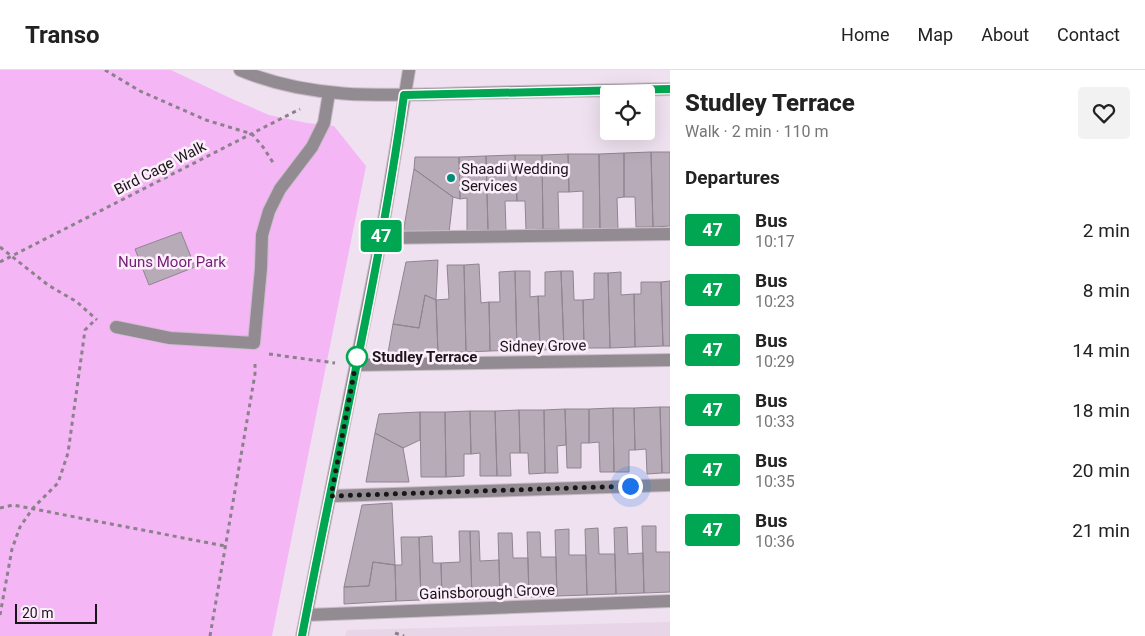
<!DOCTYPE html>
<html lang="en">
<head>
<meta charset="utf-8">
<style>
	:root { --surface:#fff; --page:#f2f2f2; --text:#222; --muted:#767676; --line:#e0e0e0 }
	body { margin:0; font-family:Roboto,sans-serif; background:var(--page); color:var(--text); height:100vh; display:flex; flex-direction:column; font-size:19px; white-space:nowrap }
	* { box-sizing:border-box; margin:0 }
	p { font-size:16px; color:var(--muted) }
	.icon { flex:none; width:28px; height:28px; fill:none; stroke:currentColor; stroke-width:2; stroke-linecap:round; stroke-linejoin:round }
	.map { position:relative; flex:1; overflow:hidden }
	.sheet { display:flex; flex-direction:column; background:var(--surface); width:475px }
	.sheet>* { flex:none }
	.badge { padding:0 10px; border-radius:4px; font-size:18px; line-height:32px }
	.fabs { position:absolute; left:600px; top:15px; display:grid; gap:10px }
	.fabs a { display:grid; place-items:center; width:55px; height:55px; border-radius:5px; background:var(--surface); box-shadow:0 5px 20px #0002; font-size:25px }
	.scale { position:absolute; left:15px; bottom:12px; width:82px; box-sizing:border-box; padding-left:5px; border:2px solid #1a1519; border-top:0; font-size:14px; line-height:18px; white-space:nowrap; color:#1a1519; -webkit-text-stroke:4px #fdeefc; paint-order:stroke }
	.you { position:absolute; width:25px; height:25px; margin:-12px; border:4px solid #fff; border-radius:50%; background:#1a73e8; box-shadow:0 0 0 8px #1a73e833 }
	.map>.badge { position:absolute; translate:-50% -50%; box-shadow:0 0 0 2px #fff }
	h2 { padding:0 15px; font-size:19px; line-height:45px }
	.round { display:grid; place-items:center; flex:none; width:52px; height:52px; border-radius:5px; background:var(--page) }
	.headline { display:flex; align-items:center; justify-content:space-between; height:85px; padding:0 15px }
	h1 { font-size:24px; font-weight:800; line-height:38px }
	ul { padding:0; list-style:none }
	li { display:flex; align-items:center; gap:15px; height:60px; padding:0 15px }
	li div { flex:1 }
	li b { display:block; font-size:19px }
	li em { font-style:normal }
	li .badge { min-width:55px; font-weight:700; text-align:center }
	header { display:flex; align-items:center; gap:30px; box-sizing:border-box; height:70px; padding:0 25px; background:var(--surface); border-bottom:1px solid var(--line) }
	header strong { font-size:24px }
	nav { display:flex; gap:28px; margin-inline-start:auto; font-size:18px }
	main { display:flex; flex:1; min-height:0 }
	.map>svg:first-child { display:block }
</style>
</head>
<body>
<header>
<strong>Transo</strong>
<nav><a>Home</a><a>Map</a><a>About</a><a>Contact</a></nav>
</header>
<main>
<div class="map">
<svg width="670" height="566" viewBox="0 0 670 566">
	<rect width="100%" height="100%" fill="#efe1ef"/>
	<path fill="#e9d5e8" d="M670,552v14h-325l2,-6z"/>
	<path fill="#f5b6f6" d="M0,0h171l59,28 39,17 38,8 27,3 32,40 -94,470h-272z"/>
	<path fill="#b8abb8" stroke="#918491" d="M651,82l2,75h-17l-1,-30h-11v-44z
		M651,82h19v74l-17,1z
		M624,83v44l-7,1 1,31 -18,1 -1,-76z
		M568,84l1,38h-11l1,37h-16l-1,-74z
		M568,84h31l1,76h-17v-39l-14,1z
		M515,85l2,46h-12l1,29h-18l-2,-74z
		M515,85h27l1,74 -17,1 -1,-29h-8z
		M486,86l2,74 -21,1v-33l-7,1 -1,-42z
		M415,87h44l1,42 -7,-2 -39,-28z
		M414,99l39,28 -4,36h-46z
		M181,162l14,35 -46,18 -14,-36z
		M438,190l-2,40 -11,-5 -6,33 -26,-4 13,-62z
		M479,194l2,39 8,-1 1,49 -24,1 -2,-87z
		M447,195h17l2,87 -28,1 -2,-53 13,-1z
		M515,201l2,79 -27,1 -1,-49h11l-1,-30z
		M515,201h15v26l8,-1 2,54h-23z
		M561,201l3,78 -24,1 -2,-54h7v-24z
		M561,201h12l1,29h9l1,48 -20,1z
		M621,202v23l13,-1 1,53 -25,1 -2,-75z
		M594,203h14l2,75h-26l-1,-48 11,-1z
		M670,211v65h-7l-2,-64z
		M641,212h20l2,64 -28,1 -1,-53h7z
		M425,225l11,5 2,53h-50l5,-29 26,4z
		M660,337l2,66 -15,1 -1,-25 -11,1 -1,-42z
		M660,337h10v66h-8z
		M613,338l1,64h-14l-1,-30 -10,1v-34z
		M613,338h21l1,42h-6v22h-15z
		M565,339l1,36 -9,1 1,27h-13l-1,-63z
		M565,339h24v34h-8v25h-14z
		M519,340l1,43h-10l1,23h-14l-2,-65z
		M519,340h25l1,63 -16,1 -1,-21h-8z
		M470,341l1,43h-7v22l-18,1 -1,-65z
		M470,341h25l2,65h-17v-23l-9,1z
		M420,342v28l-17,8 -28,-15 4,-19z
		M420,342h25l1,65h-25z
		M375,363l28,15 6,34h-43z
		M392,433l3,62 -22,-3 -4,24 -25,1 18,-82z
		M642,456h14v26h14v40l-26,1z
		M627,457l1,27 15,-1 1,40 -28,1 -2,-66z
		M598,458l1,26h16l1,40 -29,1 -2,-66z
		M569,459v26h17l1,40 -30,1 -2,-66z
		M459,461h11l2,68h-30l-1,-36 19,-1z
		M470,461h9l1,30 19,-1 1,38 -28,1z
		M527,462h13l1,25h15l1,39 -28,1z
		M498,463h14l1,25h15l1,39 -29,1z
		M432,466l1,27h8l1,36 -21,1 -2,-63z
		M401,467h18l2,63 -25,1 -1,-36h7z
		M373,492l22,3 1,36 -52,3v-17l25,-1z"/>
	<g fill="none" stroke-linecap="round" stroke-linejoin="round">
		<g stroke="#c9bcc8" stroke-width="14">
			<path id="minor" d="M240,0c75,32 157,25 236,23 65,-1 129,-3 194,-4
				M381,168l289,-4
				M116,257l54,11 84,5 7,-75 1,-33 7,-24 11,-22 32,-42 12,-24 5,-30
				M356,295l314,-5
				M331,426l339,-11
				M306,545l364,-14
				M302,566l79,-398 28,-168"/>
		</g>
		<path stroke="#8b818b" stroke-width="3" stroke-dasharray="4 4" stroke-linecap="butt" d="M105,0l35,21 66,29 46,14 11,13 11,17
			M0,177l48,38 29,17 20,18
			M0,192l300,-153
			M269,284l66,9
			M0,438l13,-3 212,41
			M0,545l12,-66 8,-22 13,-19 25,-25 10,-30 17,-123 11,-11
			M395,563l9,3
			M210,566l45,-262v-10"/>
		<use href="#minor" stroke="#928c92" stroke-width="12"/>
	</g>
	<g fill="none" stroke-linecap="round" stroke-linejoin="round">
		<g stroke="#fff" stroke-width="11">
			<path id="line" d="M302,566c34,-180 77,-359 102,-541l266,-6"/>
		</g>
		<use href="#line" stroke="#00a651" stroke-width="8"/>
		<path stroke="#1a1519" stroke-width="5" stroke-dasharray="0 9" d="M357,287l1,-5 -27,144 299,-10"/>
	</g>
	<circle fill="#008e77" stroke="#fdeefc" stroke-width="2" cx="451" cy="108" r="5"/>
	<circle fill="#fff" stroke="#00a651" stroke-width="2.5" cx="357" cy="287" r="10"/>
	<g text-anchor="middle" stroke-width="5" stroke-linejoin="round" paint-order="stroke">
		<g font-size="15" fill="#1a1519" stroke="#fdeefc">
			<text transform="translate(160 98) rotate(-27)" y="5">Bird Cage Walk</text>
			<text transform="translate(543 276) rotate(-1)" y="5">Sidney Grove</text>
			<text transform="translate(487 522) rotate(-2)" y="5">Gainsborough Grove</text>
		</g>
		<g font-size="15" fill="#1a1519" stroke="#fdeefc" text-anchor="start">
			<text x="461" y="104">Shaadi Wedding<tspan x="461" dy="17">Services</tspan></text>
		</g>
		<g font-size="15" fill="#732176" stroke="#fdeefc">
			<text x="172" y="197">Nuns Moor Park</text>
		</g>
		<g font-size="15" font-weight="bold" fill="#1a1519" stroke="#fdeefc" text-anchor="start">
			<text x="372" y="292">Studley Terrace</text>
		</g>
	</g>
</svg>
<div class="fabs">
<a><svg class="icon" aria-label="locate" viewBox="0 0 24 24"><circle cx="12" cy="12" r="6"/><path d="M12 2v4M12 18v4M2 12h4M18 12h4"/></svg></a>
</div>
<div class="scale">20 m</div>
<div class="you" style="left:630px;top:416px"></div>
<b class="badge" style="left:381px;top:166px;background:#00a651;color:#fff">47</b>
</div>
<section class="sheet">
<div class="headline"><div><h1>Studley Terrace</h1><p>Walk · 2 min · 110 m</p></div><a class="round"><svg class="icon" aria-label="heart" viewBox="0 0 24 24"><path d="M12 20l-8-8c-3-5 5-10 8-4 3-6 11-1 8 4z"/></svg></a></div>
<h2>Departures</h2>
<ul>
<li><span class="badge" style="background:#00a651;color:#fff">47</span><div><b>Bus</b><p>10:17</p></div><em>2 min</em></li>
<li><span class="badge" style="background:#00a651;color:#fff">47</span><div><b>Bus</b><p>10:23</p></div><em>8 min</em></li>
<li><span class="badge" style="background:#00a651;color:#fff">47</span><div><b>Bus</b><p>10:29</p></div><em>14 min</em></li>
<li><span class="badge" style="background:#00a651;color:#fff">47</span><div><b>Bus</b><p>10:33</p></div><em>18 min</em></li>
<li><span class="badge" style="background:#00a651;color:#fff">47</span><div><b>Bus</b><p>10:35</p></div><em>20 min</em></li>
<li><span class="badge" style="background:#00a651;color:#fff">47</span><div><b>Bus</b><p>10:36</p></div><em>21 min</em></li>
</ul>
</section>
</main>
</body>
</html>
